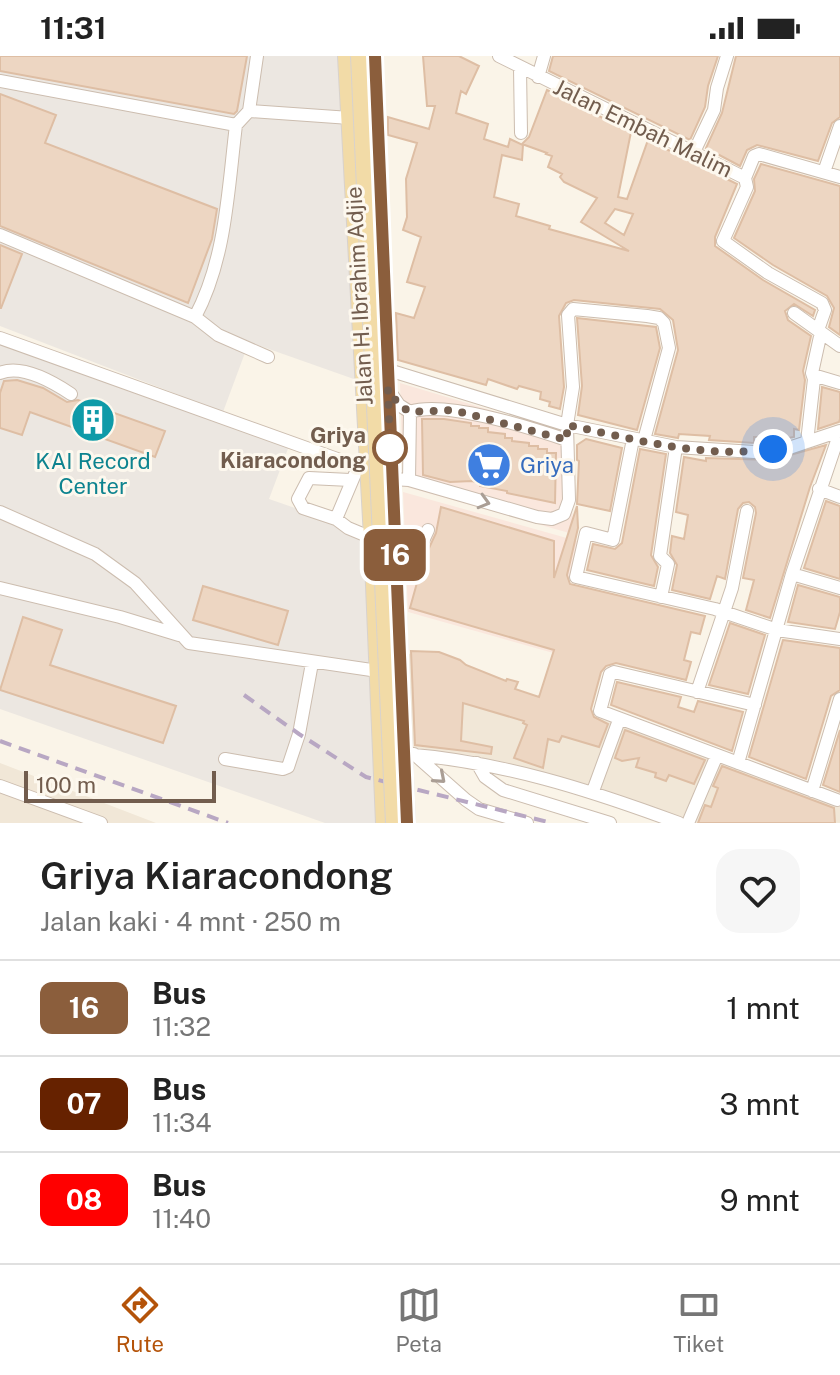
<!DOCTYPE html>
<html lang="id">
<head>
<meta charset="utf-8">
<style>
	:root { --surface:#fff; --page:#f6f6f6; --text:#222; --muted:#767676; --line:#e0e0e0; --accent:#b45309 }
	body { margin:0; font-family:"Public Sans",sans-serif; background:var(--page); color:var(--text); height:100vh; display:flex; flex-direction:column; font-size:30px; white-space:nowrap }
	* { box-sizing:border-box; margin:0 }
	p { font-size:26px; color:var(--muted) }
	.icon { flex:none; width:44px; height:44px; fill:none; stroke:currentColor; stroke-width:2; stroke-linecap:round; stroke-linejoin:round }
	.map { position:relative; height:767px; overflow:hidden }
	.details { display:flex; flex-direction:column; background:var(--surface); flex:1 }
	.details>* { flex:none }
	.badge { padding:0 16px; border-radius:12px; font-size:28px; line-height:52px }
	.scale { position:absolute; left:24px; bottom:20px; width:192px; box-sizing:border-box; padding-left:8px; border:4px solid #725d4e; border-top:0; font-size:22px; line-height:28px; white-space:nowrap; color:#725d4e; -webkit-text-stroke:6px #fdf8ee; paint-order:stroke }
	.you { position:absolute; width:40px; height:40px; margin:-20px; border:6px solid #fff; border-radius:50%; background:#1a73e8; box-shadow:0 0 0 12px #1a73e833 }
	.map>.badge { position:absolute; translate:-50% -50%; box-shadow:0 0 0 4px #fff }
	.round { display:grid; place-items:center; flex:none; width:84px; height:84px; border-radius:24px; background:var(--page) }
	.overview { display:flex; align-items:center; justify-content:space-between; height:136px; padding:0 40px }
	h1 { font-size:38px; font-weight:600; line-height:60px }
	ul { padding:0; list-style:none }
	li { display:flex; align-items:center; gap:24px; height:96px; padding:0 40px; border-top:2px solid var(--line) }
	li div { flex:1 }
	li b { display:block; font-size:30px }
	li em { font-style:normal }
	li .badge { min-width:88px; font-weight:700; text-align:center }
	.status { display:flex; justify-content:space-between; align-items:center; height:56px; padding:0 40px; background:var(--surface); direction:ltr }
	.status svg { height:22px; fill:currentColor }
	.dock { display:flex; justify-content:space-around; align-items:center; height:112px; border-top:2px solid var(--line); background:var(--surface); font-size:22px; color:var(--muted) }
	.dock a { display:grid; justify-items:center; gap:4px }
	.dock .on { color:var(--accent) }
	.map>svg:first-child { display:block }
</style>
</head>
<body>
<div class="status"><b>11:31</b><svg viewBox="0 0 49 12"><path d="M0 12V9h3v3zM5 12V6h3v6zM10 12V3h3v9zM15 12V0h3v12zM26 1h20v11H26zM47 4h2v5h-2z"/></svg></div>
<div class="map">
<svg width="840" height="767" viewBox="0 0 840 767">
	<rect width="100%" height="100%" fill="#faf4e8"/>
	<path fill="#f1e7d7" d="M404,596l129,43 307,109v19h-161l-148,-54 -61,-14 -61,-5z
		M0,707l156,60h-156z"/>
	<path fill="#fae7dd" d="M400,327l170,51 3,100 -170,-48z
		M403,436l178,50 -9,36 -11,-1 21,84 -174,-49z"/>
	<path fill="#ece7e1" d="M0,0h347l21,328 -119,-42 -26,70 -223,-86z
		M0,285l289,105 -20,53 101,35 7,289h-52l-325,-114z"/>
	<path fill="#edd6c2" stroke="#debea4" stroke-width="2" fill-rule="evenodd" d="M0,0h247l-10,55 -3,3 -234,-43z
		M423,0h36l20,10 -13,28 -5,-3 -5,22 32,11 -4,15 24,8 2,-8 13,6 -1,15 -20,-5 -8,42 25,7 -3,12 34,10 -1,3 80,22 -48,-29 16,-24 -33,-16 -4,-5 2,-3 -14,-7 4,-11 -6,-2 1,-1 -25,-9 7,-7 18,-47 84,42 -13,65 9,2 21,-59 89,44 -22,53v9l48,34 52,30 -2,6 -19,-12 -9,7 3,9 23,16 -8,35 2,9 -6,50 -5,-1v8l-17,3v-3h-23v6l-45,-3 1,-4 -31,-2 -1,4 -23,-4 23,-84 -5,-30 -13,-11 -86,-9 -8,3 -7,13 5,71 -4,22 -11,-3 1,-4 -10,-3 1,-7 -22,-6 -2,3 -29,-10 -2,6 -88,-25 -2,-47 18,5 11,-31 -18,-5 14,-45 -18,-7 4,-13 -1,-38 11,-36 -29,-8v-18l41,12 6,-23h-8zM615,153l18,5 -9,21 -19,-12z
		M553,0h165l-10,30 -3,21 -15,33 -141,-69z
		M736,0h104v61l-8,6 -14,38 -61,-16 -10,5 -7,16 -34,-18 16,-35z
		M0,38l56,21 -11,28 172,66 -5,30 -24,64 -188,-77z
		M761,108l79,22v149l-11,-8 5,-19 -7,-12 -54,-31 -39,-27 21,-47 -1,-12z
		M0,189l22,9 -21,54h-1z
		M577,262l79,9 4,21 -23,82 -59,-15 4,-29z
		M17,324l26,8 24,14 11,-2 87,31 -10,26 -125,-45 -8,23 -22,-7v-35l4,-12z
		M822,331l18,5v27l-1,3 -21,7z
		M422,363h22l27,4v3h8v2h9v4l17,2v4h7v3l17,2v3h9v3h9v4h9l-1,50 -48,-10v-2l-27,-5v-3l-8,-2 -22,1 -27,-7z
		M586,383l36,9 -12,63 -33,-7 2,-43 -2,-1v-15z
		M826,389l-16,42 -40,131 -24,-8 8,-30 -11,-2 13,-65 -1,-6 -6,-5 -6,1 -5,6 -13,70 -8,-3 -7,23 -38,-9 5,-25 -7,-12 2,-17 12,3 4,-24 -12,-3 8,-55 22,4v-3l66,2z
		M640,393l26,5 -15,101 7,12 -4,19 -67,-16 6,-26 22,5 7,-6z
		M826,445l14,5v73l-36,-11z
		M577,450l1,22 -11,47 3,9 135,32 -5,18 -9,-2 -7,28 7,2 -5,18 -70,-17 -10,3 -5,6 -10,37 3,8 14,7 -9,23 -37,-11 -3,6 -11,-3 -5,29 -29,-10 13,-33 -4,-2 1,-2 -61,-18 -2,38 31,6 -1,7 -76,-9 -4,-94 28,1 21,8 6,5 40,16 1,-2 11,3 -3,7 24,8 15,-47 -144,-42 13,-47 13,-28 5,-26 113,34v37z
		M798,529l42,12v15l-5,17 -47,-7z
		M203,530l85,25 -10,34 -85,-25z
		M23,561l39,13 -12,35 126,41 -13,37 -163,-53z
		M730,567l35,12 -17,59 -39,-9z
		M783,584l57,8v42l-9,6 -25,83 -57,-22z
		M617,626l64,15 -3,10 16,5 4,-11 45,11 -11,39 -121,-46z
		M625,674l80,30 -11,24 -25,-9 -3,6 -11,-4 1,-4 -20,-6 3,-9 -17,3 -7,-3z
		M840,674v62l-17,-7z
		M722,710l112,42 1,15h-137l7,-18 6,2 7,-19 -5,-2z"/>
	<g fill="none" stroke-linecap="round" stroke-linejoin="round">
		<g stroke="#ccbdaf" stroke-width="14">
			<path id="minor" d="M499,0l246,122
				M520,12l1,65
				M538,21l6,-21
				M0,25l236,44
				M249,55l101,7
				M694,96l20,-42 3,-22 10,-32
				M824,116l16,-46
				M0,179l195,82 23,18 50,22
				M794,257l46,33
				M195,261c31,-58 33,-127 41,-192l13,-14 8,-55
				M818,274l7,-20 -3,-7 -54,-30 -45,-32 24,-54 -2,-9 9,-22 5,-2 81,23
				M0,282l368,132
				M382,312l185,57 109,22 78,5 38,-5 48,-16
				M0,317c22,-9 53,9 71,21
				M813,319l27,8
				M388,333l11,16 11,7
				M633,383l-20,101 -27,-7 -10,44 139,32 62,21 63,9
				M807,386l7,-63 -2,-6 9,-41
				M392,423l17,1 128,37 15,2 12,-5 5,-14 -2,-75 6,-38 -5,-72 5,-6 74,7 12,2 5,5 5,25 -25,92
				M350,424l-41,-2 -11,21 5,9 33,11 12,9 24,10
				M409,424l1,-68c35,-12 121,16 157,28
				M819,433l21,8
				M0,456l95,42 40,29 54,60 189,28
				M336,463l19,-45
				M395,503l20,-1 13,-28
				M792,518l48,14
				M0,532l120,29 59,18
				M661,541l7,-33 -8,-8 16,-109
				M697,636l35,-104 15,-77
				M755,649l-141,-33 -4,2 -10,37 237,89
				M404,698c99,8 183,35 275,69
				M414,698l52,46 13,9 48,14
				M225,703l58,10 5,-2 11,-33 13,-71
				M477,707l8,14 18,13 107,33
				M738,707l54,-189 48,-142
				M0,730l101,37
				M593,735l26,-71
				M812,735l28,-92
				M688,767l29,-68"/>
		</g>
		<g stroke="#d8d2cd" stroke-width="18">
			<path id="major" d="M346,0l26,482 12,285
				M374,0l33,767"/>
		</g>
		<use href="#minor" stroke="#fff" stroke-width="12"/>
		<use href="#major" stroke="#f2dba7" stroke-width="16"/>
		<path stroke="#b8a7c3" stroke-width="4" stroke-dasharray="12 8" stroke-linecap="butt" d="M244,639l55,39 67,43 186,46
			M0,685l228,82"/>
		<g stroke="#d8d2cd" stroke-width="18" stroke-linecap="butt">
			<path id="major-bridge" d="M359,0l35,767"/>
		</g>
		<use href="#major-bridge" stroke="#f2dba7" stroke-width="16"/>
	</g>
	<defs><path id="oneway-chevron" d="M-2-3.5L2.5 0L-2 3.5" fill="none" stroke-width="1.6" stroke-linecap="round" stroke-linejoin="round" transform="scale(2)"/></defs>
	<g stroke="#aa9e95">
		<use href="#oneway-chevron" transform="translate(484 446) rotate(16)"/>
		<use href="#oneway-chevron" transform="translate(440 722) rotate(41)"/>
	</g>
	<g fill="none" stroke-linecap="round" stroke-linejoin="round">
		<g stroke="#fff" stroke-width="18">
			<path id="line" d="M375,0l32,767"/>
		</g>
		<use href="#line" stroke="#8b5e3c" stroke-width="12"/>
		<path stroke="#725d4e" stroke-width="8" stroke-dasharray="0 14.4" d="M390,392l-2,-59 11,16 11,7 43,-2 114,30v-15c67,14 137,34 206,24"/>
	</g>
	<defs>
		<g id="building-disc" transform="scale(2.3)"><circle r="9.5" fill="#0f9aa8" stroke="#fdf8ee"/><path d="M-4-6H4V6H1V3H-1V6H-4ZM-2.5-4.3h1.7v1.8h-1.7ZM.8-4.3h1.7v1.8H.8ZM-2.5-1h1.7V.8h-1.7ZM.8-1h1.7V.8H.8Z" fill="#fff"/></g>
		<g id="supermarket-disc" transform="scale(2.3)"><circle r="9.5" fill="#3f7fe0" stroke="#fdf8ee"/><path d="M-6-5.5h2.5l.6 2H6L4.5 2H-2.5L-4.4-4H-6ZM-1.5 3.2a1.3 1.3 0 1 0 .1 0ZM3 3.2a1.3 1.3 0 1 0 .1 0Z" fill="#fff"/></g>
	</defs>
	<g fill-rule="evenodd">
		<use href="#building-disc" x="93" y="364"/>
		<use href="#supermarket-disc" x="489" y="409"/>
	</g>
	<circle fill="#fff" stroke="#8b5e3c" stroke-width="4" cx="390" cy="392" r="16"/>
	<g text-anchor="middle" stroke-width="6" stroke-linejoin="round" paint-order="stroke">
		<g font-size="22" fill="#725d4e" stroke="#fdf8ee">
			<text transform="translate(643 72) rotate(26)" y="8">Jalan Embah Malim</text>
			<text transform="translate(359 240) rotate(-93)" y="8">Jalan H. Ibrahim Adjie</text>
		</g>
		<g font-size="22" font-weight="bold" fill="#725d4e" stroke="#fdf8ee" text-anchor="end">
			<text x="366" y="387">Griya<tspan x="366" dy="25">Kiaracondong</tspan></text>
		</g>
		<g font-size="22" fill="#0d838f" stroke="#fdf8ee">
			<text x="93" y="413">KAI Record<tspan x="93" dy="25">Center</tspan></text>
		</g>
		<g font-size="22" fill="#366cbe" stroke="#fdf8ee" text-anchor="start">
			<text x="520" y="417">Griya</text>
		</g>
	</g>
</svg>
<div class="scale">100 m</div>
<div class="you" style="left:773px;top:393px"></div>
<b class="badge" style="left:395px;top:499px;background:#8b5e3c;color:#fff">16</b>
</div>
<section class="details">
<div class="overview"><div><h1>Griya Kiaracondong</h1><p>Jalan kaki · 4 mnt · 250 m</p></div><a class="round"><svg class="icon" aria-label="heart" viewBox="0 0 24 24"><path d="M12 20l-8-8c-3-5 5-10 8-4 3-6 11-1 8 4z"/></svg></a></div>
<ul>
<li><span class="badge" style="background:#8b5e3c;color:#fff">16</span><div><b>Bus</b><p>11:32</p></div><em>1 mnt</em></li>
<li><span class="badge" style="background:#620;color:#fff">07</span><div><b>Bus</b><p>11:34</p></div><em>3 mnt</em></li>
<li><span class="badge" style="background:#f00;color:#fff">08</span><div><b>Bus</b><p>11:40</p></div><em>9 mnt</em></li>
</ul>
</section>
<nav class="dock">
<a class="on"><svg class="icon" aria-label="directions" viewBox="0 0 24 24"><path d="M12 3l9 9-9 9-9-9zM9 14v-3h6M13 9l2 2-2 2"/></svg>Rute</a>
<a><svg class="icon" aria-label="map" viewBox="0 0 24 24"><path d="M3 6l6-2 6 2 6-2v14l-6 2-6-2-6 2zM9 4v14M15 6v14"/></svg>Peta</a>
<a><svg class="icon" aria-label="tickets" viewBox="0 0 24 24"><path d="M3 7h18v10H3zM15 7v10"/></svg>Tiket</a>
</nav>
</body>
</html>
